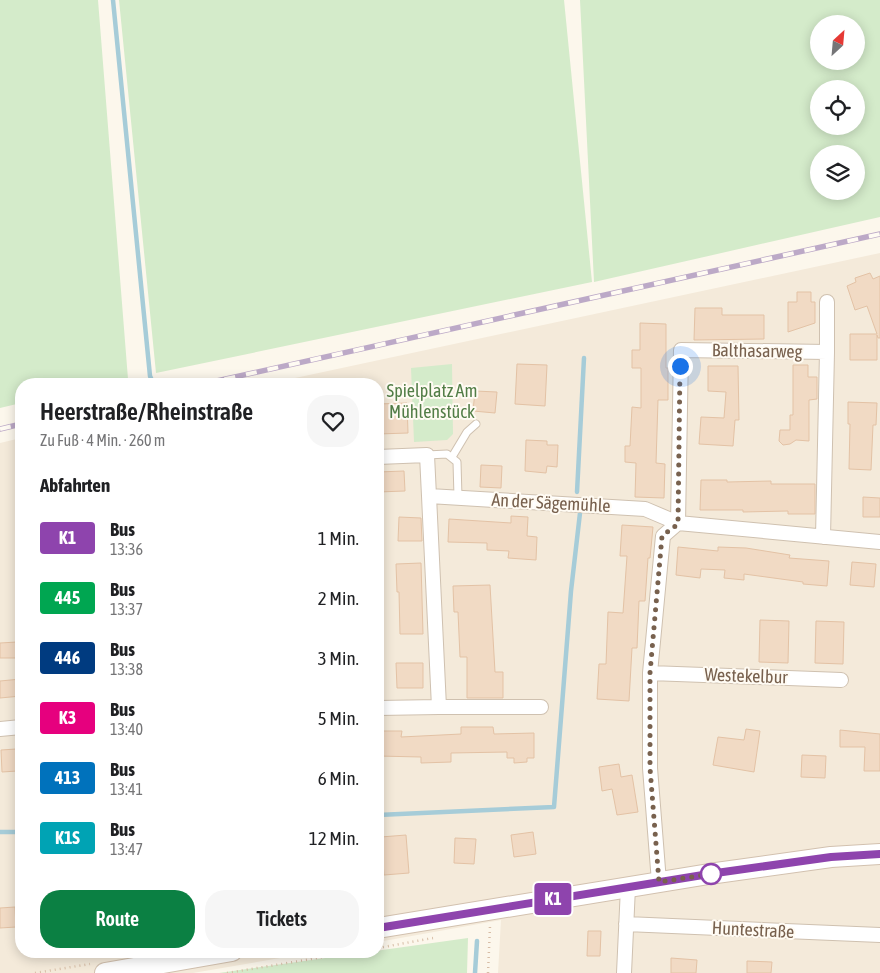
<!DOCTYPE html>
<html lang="de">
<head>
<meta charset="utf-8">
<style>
	:root { --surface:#fff; --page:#f6f6f6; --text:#202124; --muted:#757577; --accent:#0b8043 }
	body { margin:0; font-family:"Asap Condensed",sans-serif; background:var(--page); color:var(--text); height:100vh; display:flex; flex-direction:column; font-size:19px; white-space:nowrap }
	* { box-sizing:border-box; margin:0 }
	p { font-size:16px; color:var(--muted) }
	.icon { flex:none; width:28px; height:28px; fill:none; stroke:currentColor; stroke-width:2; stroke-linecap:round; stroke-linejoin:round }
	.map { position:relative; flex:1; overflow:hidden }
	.details { position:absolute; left:15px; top:378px; width:369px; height:580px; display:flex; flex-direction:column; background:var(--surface); border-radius:20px; box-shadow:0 2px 12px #0003 }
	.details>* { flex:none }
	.badge { padding:0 10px; border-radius:4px; font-size:18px; line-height:32px }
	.needle { width:32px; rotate:26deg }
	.controls { position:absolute; left:810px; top:15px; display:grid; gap:10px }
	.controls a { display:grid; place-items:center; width:55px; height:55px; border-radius:50%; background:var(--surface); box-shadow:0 2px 12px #0003; font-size:25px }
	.you { position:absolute; width:25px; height:25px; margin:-12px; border:4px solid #fff; border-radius:50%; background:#1a73e8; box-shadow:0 0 0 8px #1a73e833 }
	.map>.badge { position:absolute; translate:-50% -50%; box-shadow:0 0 0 2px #fff }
	h2 { padding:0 25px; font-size:19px; line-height:45px }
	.round { display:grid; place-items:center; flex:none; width:52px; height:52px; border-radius:20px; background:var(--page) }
	.summary { display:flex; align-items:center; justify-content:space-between; height:85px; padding:0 25px }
	h1 { font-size:24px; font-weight:600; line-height:38px }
	.primary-button { display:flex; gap:10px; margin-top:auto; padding:10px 25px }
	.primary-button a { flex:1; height:58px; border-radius:20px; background:var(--accent); color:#fff; font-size:20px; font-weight:600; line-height:58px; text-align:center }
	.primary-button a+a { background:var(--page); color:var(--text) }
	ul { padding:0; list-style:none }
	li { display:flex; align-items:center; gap:15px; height:60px; padding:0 25px }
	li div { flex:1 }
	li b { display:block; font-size:19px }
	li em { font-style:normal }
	li .badge { min-width:55px; font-weight:700; text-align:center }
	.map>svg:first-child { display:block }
</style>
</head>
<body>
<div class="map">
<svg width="880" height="973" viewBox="0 0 880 973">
	<rect width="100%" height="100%" fill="#fcf7ec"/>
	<path fill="#f4eada" d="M880,253v720h-382l3,-53 -123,22v-558h-111z
		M21,438v513h300l-128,22h-193v-530z"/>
	<path fill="#d4ebca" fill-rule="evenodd" d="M0,0h98l30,379 -19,5h-88v19l-21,5z
		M119,0h445l28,282 -436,91z
		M580,0h300v217l-286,65zM819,24h37v37h-37zM819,89h37v37h-37zM819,154h37v37h-37z
		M452,364l1,70 -6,6 -33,2 -3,-74z
		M468,938l-1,35h-248z"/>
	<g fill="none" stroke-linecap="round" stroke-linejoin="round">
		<path stroke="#a6ccd8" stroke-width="4.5" d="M113,0l37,376 3,7
			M577,492l7,-134
			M378,815l176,-8 17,-216 9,-78
			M0,832h21
			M475,973l2,-32"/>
	</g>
	<path fill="#f1dac4" stroke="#e3c2a5" d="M870,273l3,6 7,-3v62h-2l-1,-3v25h-27v-26h27l-10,-28 -12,4 -8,-24 9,-4 -1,-4z
		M797,292h14v10h4v21l-27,9v-30h9z
		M695,308h27v7h42v24l-70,1z
		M640,323l26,1v44h2v32h-10l-2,63 9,1 -1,34 -29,-1 1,-34 -11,-1v-16h5l2,-39 9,1v-40h-9v-18h8z
		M517,364l30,1 -2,41 -30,-2z
		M793,365h15v12h9v22l-8,1v41l-13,-1 -6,4 -7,1 -4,-4 1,-11h10v-15h3z
		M708,366h30l1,54h-4l-2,26 -34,-2 2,-27 23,1 2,-26 -18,-1z
		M475,391l22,1 -2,21 -22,-2z
		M848,402l29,1 -1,22h-3l-2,45 -22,-1 1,-45h-2z
		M407,403l1,30 -30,1v-30z
		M526,440l21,1v4h11l-1,22 -10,-1 -1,7 -21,-2z
		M481,465l21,1 -1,22 -21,-1z
		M404,471l1,20 -27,1v-20z
		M701,480h26v2l44,-1v3h44v30h-27v-3l-45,1v-2h-43z
		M863,497l17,1v19h-17z
		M511,516l17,1 -1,19 10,1 -1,23 -28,-2 1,-7 -22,-1v-7l-39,-1 1,-23 62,4z
		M399,517l22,1 1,23h-24z
		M622,525l31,2 -3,31h-2l-3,43h-6l-2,47h-5l-3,53 -32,-2 2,-35h7l2,-52 15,1 4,-57h-7z
		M678,547l40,4v-4l28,1 44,7 -1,3 40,3 -2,25 -24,-2v-2l-59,-8v6l-20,-2 1,-8 -24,-1 -1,9 -24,-3z
		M852,562l24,2 -2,23 -24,-2z
		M421,563l2,71h-23l-1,-42h-2l-1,-28z
		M490,585l5,87h8v26h-36v-41h-7l-2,-45h-4l-1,-26z
		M760,620l29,1 -1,42 -29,-1z
		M816,621l28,1 -1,42 -28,-1z
		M17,642v16h-17v-15z
		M396,663h27v25h-26z
		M21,679v17l-21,2v-17z
		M461,727h32l1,7 40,-1v25h-7v4l-13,1v-5h-7v-6l-56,1v9l-30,1v-6l-43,-1v-25h24l-1,6 60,-3z
		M746,729l14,2 -6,41 -41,-7 5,-28 26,3z
		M840,730l40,4v37h-16l1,-24h-25z
		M16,749l1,22 -15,1 -1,-22z
		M802,755l24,1 -1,22 -24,-1z
		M619,764l2,13 11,-2 6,37 -21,3 -5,-26 -10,2 -3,-24z
		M533,832l3,22 -22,3 -3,-22z
		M406,835l3,38 -25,2 -3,-38z
		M455,838l21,1 -2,25 -20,-1z
		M15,907l1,20 -16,1v-20z
		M588,931h13l-1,25h-13z
		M671,958l26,2 -1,13h-25z
		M747,961l25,1 -1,11h-24z"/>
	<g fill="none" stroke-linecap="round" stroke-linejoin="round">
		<g stroke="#cfc1b0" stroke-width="9">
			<path id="lane" d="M427,455l20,-1 10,8 1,35
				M452,457l15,-25 9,-8"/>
		</g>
		<g stroke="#cfc1b0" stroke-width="16">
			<path id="street" d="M827,352v-50
				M378,457l49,-2 2,41
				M650,673l191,7
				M439,707h102
				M378,708l61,-1 -10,-211 216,13 33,14 202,19
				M0,729l21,-2
				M659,882l-9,-114v-95l13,-137 15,-13 3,-173 146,2 -4,185
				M626,924l254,11
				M624,973l4,-86"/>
		</g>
		<g stroke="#d2c1af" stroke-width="22">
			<path id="secondary" d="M378,928l331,-54 122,-17 49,-3
				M105,973l127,-22"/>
		</g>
		<path stroke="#d7bda6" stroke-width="2.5" stroke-dasharray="1 4" stroke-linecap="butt" d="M378,948l55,-10
			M35,973l55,-9
			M227,973l133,-22
			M488,973l2,-47"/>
		<use href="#lane" stroke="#fff" stroke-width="7"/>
		<use href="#street" stroke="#fff" stroke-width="14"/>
		<use href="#secondary" stroke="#fff" stroke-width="20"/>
		<g stroke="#bca9c7" stroke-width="5.5">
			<path id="rail" d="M203,384l677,-150
				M0,429l21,-5"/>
		</g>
		<use href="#rail" stroke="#fffbf3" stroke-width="4" stroke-dasharray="11" stroke-linecap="butt"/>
	</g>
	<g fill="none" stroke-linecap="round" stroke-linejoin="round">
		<g stroke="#fff" stroke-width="11">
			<path id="line" d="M378,928l331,-54 122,-17 49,-3"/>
		</g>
		<use href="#line" stroke="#8e44ad" stroke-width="8"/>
		<path stroke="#78614e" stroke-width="5" stroke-dasharray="0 9" d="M680,366l-2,158 -16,12 -12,137v95l9,114 52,-8"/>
	</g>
	<circle fill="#fff" stroke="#8e44ad" stroke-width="2.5" cx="711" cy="874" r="10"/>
	<g text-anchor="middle" stroke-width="4" stroke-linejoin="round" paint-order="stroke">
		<g font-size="18" fill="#78614e" stroke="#fffbf3">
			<text transform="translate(757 351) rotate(1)" y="6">Balthasarweg</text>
			<text transform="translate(551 503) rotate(3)" y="6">An der Sägemühle</text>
			<text transform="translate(746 676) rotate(2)" y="6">Westekelbur</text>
			<text transform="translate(753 930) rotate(3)" y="6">Huntestraße</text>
		</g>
		<g font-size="18" fill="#527d46" stroke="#fffbf3">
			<text x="432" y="397">Spielplatz Am<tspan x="432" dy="21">Mühlenstück</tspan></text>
		</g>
	</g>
</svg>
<div class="controls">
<a><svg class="needle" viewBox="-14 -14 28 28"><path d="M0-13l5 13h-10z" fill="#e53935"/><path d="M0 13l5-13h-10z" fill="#757577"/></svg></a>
<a><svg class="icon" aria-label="locate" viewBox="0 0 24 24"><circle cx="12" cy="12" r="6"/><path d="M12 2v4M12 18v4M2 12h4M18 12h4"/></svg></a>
<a><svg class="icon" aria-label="layers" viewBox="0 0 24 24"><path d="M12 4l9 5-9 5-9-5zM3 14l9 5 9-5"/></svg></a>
</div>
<div class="you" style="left:680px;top:366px"></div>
<b class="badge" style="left:553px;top:899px;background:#8e44ad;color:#fff">K1</b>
<section class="details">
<div class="summary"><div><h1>Heerstraße/Rheinstraße</h1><p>Zu Fuß · 4 Min. · 260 m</p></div><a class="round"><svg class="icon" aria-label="heart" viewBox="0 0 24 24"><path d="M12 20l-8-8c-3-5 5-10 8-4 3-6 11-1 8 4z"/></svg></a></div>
<h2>Abfahrten</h2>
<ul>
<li><span class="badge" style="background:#8e44ad;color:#fff">K1</span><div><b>Bus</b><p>13:36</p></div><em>1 Min.</em></li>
<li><span class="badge" style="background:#00a651;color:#fff">445</span><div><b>Bus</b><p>13:37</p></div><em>2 Min.</em></li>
<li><span class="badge" style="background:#003b80;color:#fff">446</span><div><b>Bus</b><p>13:38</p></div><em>3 Min.</em></li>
<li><span class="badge" style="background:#e6007e;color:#fff">K3</span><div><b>Bus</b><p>13:40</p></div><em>5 Min.</em></li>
<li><span class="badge" style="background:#0072bc;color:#fff">413</span><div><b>Bus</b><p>13:41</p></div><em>6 Min.</em></li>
<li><span class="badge" style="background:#00a3b4;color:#fff">K1S</span><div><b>Bus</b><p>13:47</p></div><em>12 Min.</em></li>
</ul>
<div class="primary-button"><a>Route</a><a>Tickets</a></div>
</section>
</div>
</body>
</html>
